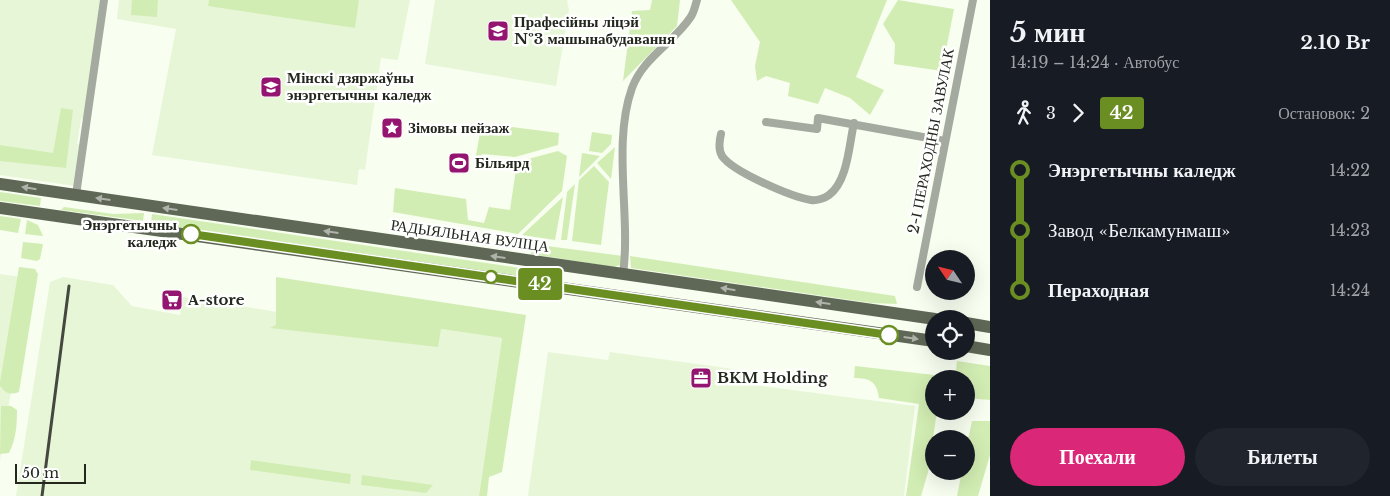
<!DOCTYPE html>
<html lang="ru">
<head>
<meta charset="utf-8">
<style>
	:root { --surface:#171b24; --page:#20242c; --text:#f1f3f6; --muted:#9ea1a6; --accent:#db2777 }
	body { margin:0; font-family:"Libre Baskerville",serif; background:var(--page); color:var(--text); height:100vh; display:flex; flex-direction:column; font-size:19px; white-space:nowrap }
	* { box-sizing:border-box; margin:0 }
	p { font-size:16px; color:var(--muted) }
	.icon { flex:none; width:28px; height:28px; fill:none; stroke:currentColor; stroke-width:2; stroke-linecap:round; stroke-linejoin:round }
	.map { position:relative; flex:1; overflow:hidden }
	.details { display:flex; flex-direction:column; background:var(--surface); width:400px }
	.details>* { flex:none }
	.badge { padding:0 10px; border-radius:4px; font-size:18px; line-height:32px }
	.needle { width:32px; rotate:305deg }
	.controls { position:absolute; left:925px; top:250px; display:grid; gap:10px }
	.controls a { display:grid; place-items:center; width:50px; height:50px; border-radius:50%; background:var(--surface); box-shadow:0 5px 20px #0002; font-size:25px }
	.scale { position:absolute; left:15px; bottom:12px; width:71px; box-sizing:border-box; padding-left:5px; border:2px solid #23271e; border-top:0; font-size:14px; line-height:18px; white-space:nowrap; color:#23271e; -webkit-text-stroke:4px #fff; paint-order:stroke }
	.map>.badge { position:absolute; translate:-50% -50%; box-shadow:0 0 0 2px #fff }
	.legs { display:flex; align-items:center; gap:8px; height:55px; padding:0 20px; font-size:16px }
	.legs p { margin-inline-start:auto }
	.head { display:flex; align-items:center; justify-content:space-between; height:85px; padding:0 20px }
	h1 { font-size:28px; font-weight:700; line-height:38px }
	.cta { display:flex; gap:10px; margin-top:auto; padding:10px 20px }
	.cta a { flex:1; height:58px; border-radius:30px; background:var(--accent); color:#fff; font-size:20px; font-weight:700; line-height:58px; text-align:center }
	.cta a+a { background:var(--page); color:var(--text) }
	ul { padding:0 20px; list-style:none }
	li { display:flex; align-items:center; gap:18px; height:60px; font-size:19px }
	li i { display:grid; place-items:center; width:8px; height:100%; margin:0 6px; background:currentColor }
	li i::after { content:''; width:12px; height:12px; margin:-6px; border:4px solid; border-radius:50%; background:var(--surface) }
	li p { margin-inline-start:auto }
	li:first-child i { background:linear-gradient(#0000 50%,currentColor 0) }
	li:last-child i { background:linear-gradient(currentColor 50%,#0000 0) }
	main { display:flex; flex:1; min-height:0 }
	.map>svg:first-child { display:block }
</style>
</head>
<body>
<main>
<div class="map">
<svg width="990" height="496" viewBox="0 0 990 496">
	<rect width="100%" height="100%" fill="#f8fef0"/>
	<path fill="#e8f6d8" d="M0,0h104l-16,120 -7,-1 -4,25 6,1 -8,41 -75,-11z
		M119,0h291l-12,60 -17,-2 -16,112 -6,-1 -2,16 -205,-30 24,-126 -59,-10z
		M435,0h132l2,10 -13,76 -131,-22z
		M0,274l29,4 -29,182z
		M63,277l50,8 19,21 48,9 3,-18 95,15 163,17 61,9 -23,158h-463l34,-214z
		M548,352l60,8 2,-8 138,19 -2,13 169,22 -11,90h-376z"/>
	<path fill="#d2edb3" d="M132,0h26l-1,17 -26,-2z
		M209,0h150l-4,28 -147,-22z
		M652,0h28l-3,26 -54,55 9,-70 18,-1z
		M731,0h156l-31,77 28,13 -14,25 -20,-17 -25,-10 -7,16 -30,-8 2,-13 -24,-7 -9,5 -2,-15 5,-24z
		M898,0l56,9 -12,62 -48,-7 1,-20 -12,-20z
		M61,108l12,2 -7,58 -66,-7v-16l53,8z
		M482,123l77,10 -1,12 -43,12 -33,-3 -1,6h-6z
		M592,132l20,3 -1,9 -9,9 -13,-2z
		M615,147l-4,32 -14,-16z
		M558,151l9,5 -5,35 -44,43 -125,-22 2,-24 71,11 2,21 16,3 5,-16 21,3 7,-48z
		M582,153l18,3 -21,21z
		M594,166l15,16 -8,63 -29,-4 7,-61z
		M575,184l-8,56h-6l6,-48z
		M0,192l41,6 -1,8 -40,-5z
		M563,197l-8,43 -33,-5z
		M64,207l49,7 31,-1 -1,8 -82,-11z
		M152,214l368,54 -1,9 -368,-54z
		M0,216l21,3 -3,14 -18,-3z
		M27,220l11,5 5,11 -18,-2z
		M23,242l20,2 -3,15 -3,2 -16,-3z
		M532,244l91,12 -3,9 -6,2 -83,-13z
		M630,256l265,40 2,8 -26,-1 -240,-35z
		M19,267l16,2 3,5 -19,118c-9,3 -13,2 -19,-6v-4z
		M276,277l250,38 -24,157 -13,5 -2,19h-8l23,-158 -61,-9 -3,18 -168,-19 6,-3z
		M957,361l33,5v34l-24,-2v-19h-11z
		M855,366l88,10 -1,3h-8v32h3l-9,61 -7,24h-15l13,-92 -40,-6c-2,-17 -10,-20 -25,-20z
		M1,406h10l6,4c0,16 -1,29 -8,43l-9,1z
		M972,421h18v34l-12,41h-21l5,-25h4v-22z
		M251,460l100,14 -1,10 -100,-14z
		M362,475l71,10 -7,8 -65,-8z"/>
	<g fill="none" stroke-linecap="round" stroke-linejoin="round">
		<path stroke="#a5aaa0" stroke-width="8" d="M766,122l51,7 1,-11 127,23
			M721,134c-2,8 -3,15 1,22 11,16 70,41 89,44 6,1 14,-2 18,-5 19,-14 20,-51 25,-72
			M76,195l28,-195
			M623,274c8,-58 -11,-130 9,-186 11,-30 41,-45 58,-70 4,-5 5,-12 7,-18
			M917,287l56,-287"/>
		<path stroke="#5f6756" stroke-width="12" d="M0,184l935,135
			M0,208l934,133
			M966,323l24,4
			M966,346l24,4"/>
		<path stroke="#44483e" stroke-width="3" d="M42,496l27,-210"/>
	</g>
	<defs><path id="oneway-solid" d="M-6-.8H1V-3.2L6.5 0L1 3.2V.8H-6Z" transform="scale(1.25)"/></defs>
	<g fill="#afb3aa">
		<use href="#oneway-solid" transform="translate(29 188) rotate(-171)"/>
		<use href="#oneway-solid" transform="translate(103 199) rotate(-172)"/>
		<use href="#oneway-solid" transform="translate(170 209) rotate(-172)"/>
		<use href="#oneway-solid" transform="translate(331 232) rotate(-172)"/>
		<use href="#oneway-solid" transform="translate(498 257) rotate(-172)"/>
		<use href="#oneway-solid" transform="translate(728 289) rotate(-171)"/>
		<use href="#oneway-solid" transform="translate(823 303) rotate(-172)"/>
		<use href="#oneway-solid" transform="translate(911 338) rotate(8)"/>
	</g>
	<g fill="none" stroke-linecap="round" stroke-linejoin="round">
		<g stroke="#fff" stroke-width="11">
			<path id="line-1" d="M191,234l698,101"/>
		</g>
		<use href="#line-1" stroke="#6b8e23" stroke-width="8"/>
	</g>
	<defs>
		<g id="university-square" transform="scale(1.125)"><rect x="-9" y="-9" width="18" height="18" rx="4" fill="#94156f" stroke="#fff"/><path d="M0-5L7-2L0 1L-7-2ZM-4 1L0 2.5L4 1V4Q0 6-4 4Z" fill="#fff"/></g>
		<g id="sight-square" transform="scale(1.125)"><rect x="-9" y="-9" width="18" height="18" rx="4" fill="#94156f" stroke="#fff"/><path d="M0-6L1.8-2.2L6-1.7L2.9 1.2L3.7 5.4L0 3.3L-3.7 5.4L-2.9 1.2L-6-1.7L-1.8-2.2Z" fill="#fff"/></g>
		<g id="stadium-square" transform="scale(1.125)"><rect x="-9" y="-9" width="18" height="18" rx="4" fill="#94156f" stroke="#fff"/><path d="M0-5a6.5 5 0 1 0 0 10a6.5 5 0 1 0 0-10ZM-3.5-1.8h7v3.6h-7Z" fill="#fff"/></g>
		<g id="supermarket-square" transform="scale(1.125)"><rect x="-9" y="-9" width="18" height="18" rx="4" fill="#94156f" stroke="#fff"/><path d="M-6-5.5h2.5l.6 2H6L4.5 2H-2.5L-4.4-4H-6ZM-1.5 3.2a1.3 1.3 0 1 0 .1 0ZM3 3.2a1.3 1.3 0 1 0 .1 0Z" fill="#fff"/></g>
		<g id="office-square" transform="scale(1.125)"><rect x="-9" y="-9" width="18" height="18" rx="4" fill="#94156f" stroke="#fff"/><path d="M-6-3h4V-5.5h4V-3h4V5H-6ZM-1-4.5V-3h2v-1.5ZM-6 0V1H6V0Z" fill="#fff"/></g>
	</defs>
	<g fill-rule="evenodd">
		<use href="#university-square" x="498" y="31"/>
		<use href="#university-square" x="271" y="87"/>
		<use href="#sight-square" x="392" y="128"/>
		<use href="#stadium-square" x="459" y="163"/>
		<use href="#supermarket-square" x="172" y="300"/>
		<use href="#office-square" x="701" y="378"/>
	</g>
	<g fill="#fff" stroke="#6b8e23" stroke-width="2.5">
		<circle cx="191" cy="234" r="9"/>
		<circle cx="491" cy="277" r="6"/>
		<circle cx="889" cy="335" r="9"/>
	</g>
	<g text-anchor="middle" stroke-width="5" stroke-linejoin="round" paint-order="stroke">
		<g font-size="15" font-weight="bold" fill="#23271e" stroke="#fff" text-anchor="start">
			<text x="514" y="27">Прафесійны ліцэй<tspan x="514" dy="17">№3 машынабудавання</tspan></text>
			<text x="287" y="83">Мінскі дзяржаўны<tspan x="287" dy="17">энэргетычны каледж</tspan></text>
			<text x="408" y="133">Зімовы пейзаж</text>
			<text x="475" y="168">Більярд</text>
			<text x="188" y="305">А-store</text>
			<text x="717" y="383">BKM Holding</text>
		</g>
		<g font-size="15" fill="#23271e" stroke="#fff">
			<text transform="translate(931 141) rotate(-79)" y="5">2-І ПЕРАХОДНЫ ЗАВУЛАК</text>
			<text transform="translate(470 236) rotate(8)" y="5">РАДЫЯЛЬНАЯ ВУЛІЦА</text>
		</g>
		<g font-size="15" font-weight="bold" fill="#23271e" stroke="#fff" text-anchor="end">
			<text x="177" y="230">Энэргетычны<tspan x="177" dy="17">каледж</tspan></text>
		</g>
	</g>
</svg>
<div class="controls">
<a><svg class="needle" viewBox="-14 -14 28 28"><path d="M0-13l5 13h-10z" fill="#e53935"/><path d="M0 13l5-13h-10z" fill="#9ea1a6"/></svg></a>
<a><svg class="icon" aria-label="locate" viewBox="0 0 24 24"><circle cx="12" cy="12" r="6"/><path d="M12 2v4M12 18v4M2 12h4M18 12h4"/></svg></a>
<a>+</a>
<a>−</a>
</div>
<div class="scale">50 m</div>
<b class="badge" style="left:540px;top:284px;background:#6b8e23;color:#fff">42</b>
</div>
<section class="details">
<div class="head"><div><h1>5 мин</h1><p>14:19 – 14:24 · Автобус</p></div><b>2.10 Br</b></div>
<div class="legs"><svg class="icon" aria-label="walk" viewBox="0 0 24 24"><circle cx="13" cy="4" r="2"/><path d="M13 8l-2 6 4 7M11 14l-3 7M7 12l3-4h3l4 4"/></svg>3<svg class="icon" aria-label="forward" viewBox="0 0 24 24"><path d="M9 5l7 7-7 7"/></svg><b class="badge" style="background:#6b8e23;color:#fff">42</b><p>Остановок: 2</p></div>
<ul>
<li><i style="color:#6b8e23"></i><b>Энэргетычны каледж</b><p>14:22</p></li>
<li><i style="color:#6b8e23"></i><span>Завод «Белкамунмаш»</span><p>14:23</p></li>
<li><i style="color:#6b8e23"></i><b>Пераходная</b><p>14:24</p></li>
</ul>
<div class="cta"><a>Поехали</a><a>Билеты</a></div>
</section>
</main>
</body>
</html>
